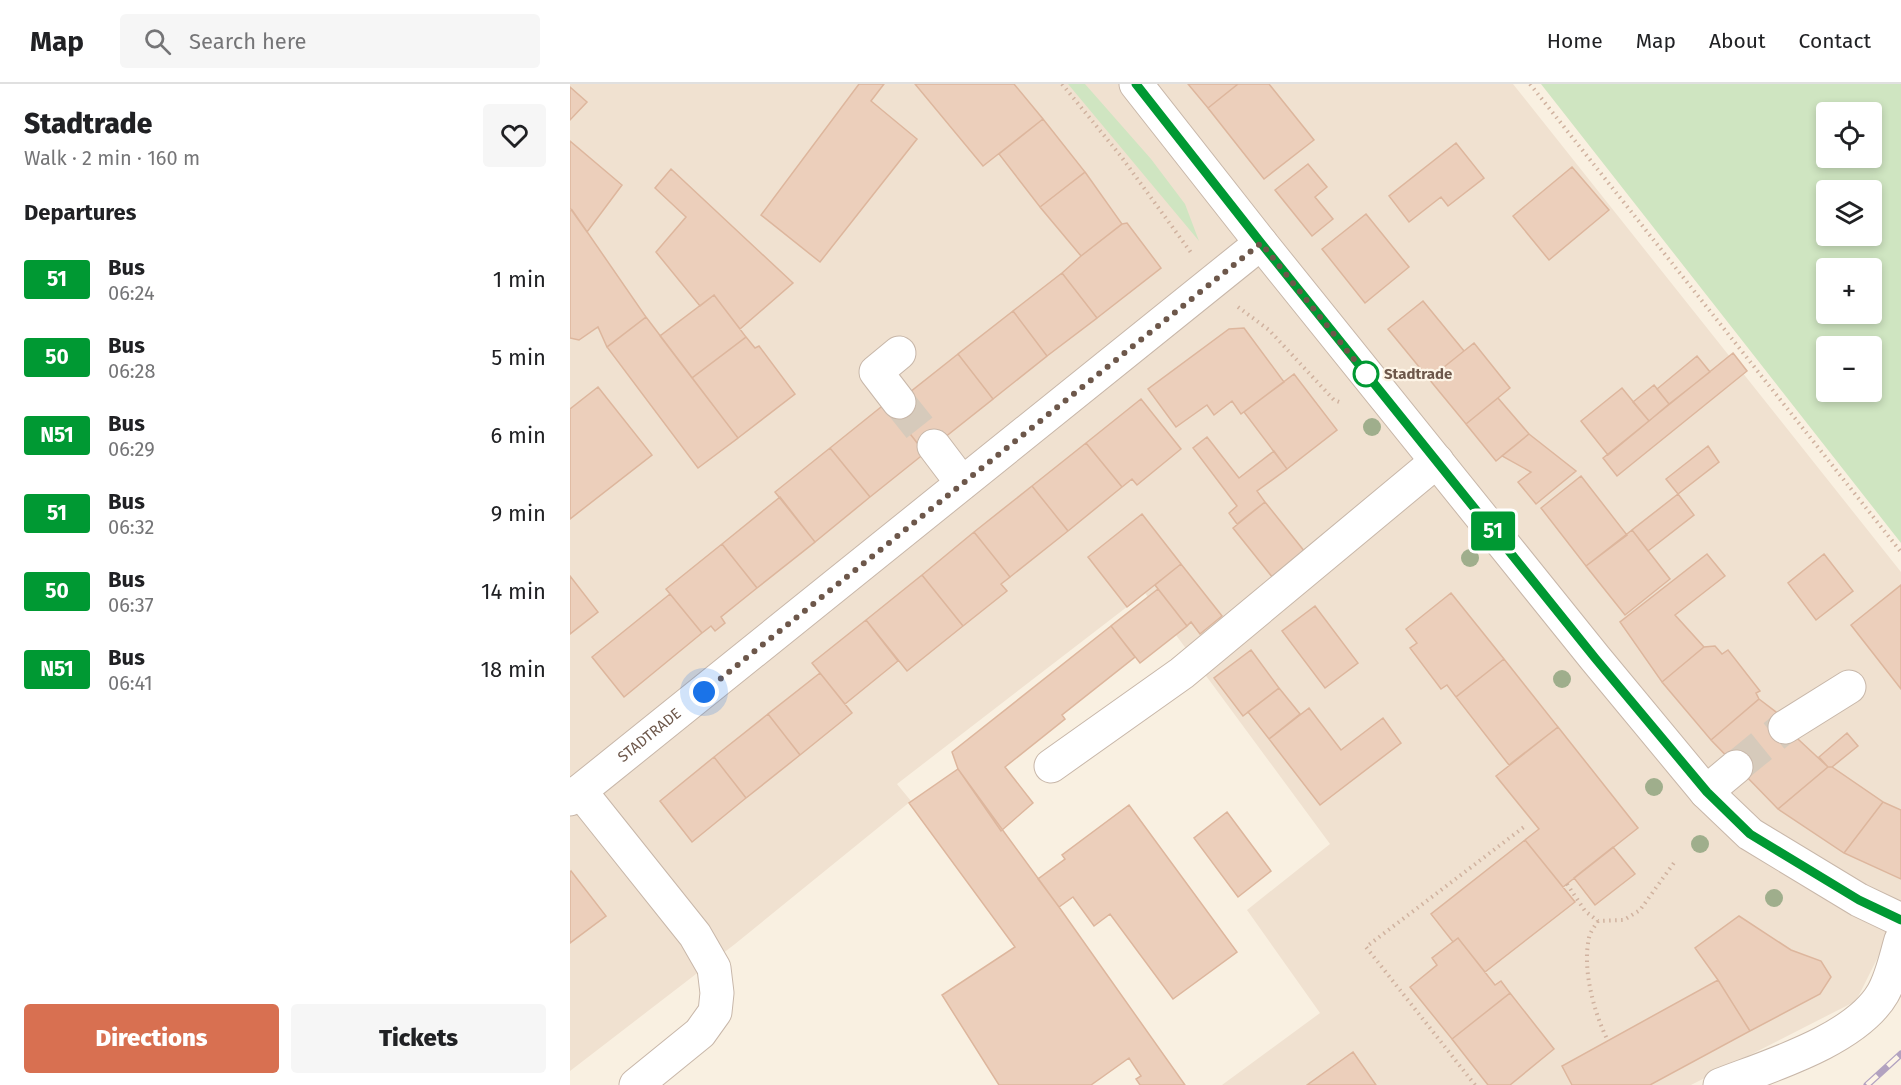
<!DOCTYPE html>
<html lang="en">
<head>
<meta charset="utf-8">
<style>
	:root { --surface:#fff; --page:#f6f6f6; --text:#202124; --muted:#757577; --line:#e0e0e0; --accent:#d87051 }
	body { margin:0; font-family:"Fira Sans",sans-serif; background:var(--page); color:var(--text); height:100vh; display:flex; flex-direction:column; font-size:22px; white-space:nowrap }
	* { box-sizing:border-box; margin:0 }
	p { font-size:20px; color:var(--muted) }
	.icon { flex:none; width:33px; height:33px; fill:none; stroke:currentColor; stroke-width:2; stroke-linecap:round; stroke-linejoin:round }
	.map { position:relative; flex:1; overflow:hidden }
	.side { display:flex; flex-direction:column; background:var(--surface); width:570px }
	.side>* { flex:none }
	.badge { padding:0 12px; border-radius:4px; font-size:21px; line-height:39px }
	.buttons { position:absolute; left:1246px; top:18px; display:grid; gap:12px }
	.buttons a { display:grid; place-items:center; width:66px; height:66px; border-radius:6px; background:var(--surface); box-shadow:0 3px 9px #0003; font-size:30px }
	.you { position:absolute; width:30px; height:30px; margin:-15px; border:4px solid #fff; border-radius:50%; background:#1a73e8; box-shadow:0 0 0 9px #1a73e833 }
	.map>.badge { position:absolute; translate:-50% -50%; box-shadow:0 0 0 3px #fff }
	h2 { padding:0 24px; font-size:22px; line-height:54px }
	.round { display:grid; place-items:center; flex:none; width:63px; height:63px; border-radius:6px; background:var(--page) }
	.headline { display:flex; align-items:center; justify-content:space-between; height:102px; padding:0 24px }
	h1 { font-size:28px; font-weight:800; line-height:45px }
	.primary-button { display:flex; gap:12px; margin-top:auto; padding:12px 24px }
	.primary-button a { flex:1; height:69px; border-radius:6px; background:var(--accent); color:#fff; font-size:24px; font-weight:800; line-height:69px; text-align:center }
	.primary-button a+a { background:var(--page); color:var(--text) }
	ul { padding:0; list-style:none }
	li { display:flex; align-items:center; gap:18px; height:78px; padding:0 24px }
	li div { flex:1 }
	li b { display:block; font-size:22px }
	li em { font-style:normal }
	li .badge { min-width:66px; font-weight:700; text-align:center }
	header { display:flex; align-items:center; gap:36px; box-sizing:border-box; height:84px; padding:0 30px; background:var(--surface); border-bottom:2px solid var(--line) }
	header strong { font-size:28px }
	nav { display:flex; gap:33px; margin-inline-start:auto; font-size:21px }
	.search { width:420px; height:54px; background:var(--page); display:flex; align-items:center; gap:15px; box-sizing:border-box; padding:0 21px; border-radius:6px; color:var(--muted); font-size:22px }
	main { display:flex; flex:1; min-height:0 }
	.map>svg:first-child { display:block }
</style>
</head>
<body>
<header>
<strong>Map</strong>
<div class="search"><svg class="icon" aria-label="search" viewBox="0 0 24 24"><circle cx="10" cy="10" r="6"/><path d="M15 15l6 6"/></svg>Search here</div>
<nav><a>Home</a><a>Map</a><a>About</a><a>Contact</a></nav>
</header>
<main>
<section class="side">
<div class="headline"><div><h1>Stadtrade</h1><p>Walk · 2 min · 160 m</p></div><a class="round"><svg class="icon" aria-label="heart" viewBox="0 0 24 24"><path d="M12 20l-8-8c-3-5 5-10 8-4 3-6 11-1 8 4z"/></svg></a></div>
<h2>Departures</h2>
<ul>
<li><span class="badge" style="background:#093;color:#fff">51</span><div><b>Bus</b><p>06:24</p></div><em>1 min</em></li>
<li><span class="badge" style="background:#093;color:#fff">50</span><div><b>Bus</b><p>06:28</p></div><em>5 min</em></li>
<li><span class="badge" style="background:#093;color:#fff">N51</span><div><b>Bus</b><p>06:29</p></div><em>6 min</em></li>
<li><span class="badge" style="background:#093;color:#fff">51</span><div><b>Bus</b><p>06:32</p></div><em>9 min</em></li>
<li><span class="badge" style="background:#093;color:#fff">50</span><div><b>Bus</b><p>06:37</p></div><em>14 min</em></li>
<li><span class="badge" style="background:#093;color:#fff">N51</span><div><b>Bus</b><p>06:41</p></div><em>18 min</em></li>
</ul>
<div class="primary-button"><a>Directions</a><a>Tickets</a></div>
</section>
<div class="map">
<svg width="1331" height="1001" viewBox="0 0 1331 1001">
	<rect width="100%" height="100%" fill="#f9f0e1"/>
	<path fill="#f0e1d0" d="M0,0h943l388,488v339l-45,90 -165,84h-469l98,-72 -73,-103 83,-66 -185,-251 -248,191 14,17 -176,143 -165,127z"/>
	<path fill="#cfe5c1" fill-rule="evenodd" d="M498,0h17l66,75 34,45 14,37z
		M971,0h360v459zM1302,28v46h-45v-46zM1302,106v46h-45v-46zM1257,184h45v46h-45zM1257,262h45v46h-45z"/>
	<path fill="#eccfbb" stroke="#ddb69d" stroke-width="1.5" d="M289,0h25l-13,17 46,38 -97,123 -59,-47z
		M345,0h99l29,35 -60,47z
		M618,0h50l-30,24z
		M668,0h31l45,56 -50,39 -56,-71z
		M0,3l17,15 -17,18z
		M473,35l42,53 -45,35 -41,-53z
		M0,57l52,44 -35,47 -17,-24z
		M886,59l28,35 -36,28 -7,-9 -32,25 -20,-26z
		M738,80l19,23 -12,10 18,22 -21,17 -37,-46z
		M1002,83l37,43 -60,50 -36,-44z
		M101,85l122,114 -53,46 -26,-34 -14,11 -44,-54 30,-35 -31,-29z
		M515,88l37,52 -41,32 -41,-49z
		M2,126l74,107 -39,30 -9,-20 -19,13 -9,-2v-127z
		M796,130l43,53 -44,36 -43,-54z
		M557,139l34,45 -64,50 -35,-45 19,-17 41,-32z
		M492,189l35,45 -50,38 -34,-45z
		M144,211l32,42 -54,41 -32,-42z
		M853,217l41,50 -35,28 -41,-50z
		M443,227l34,45 -54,43 -35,-45z
		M76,233l92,121 -40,30 -91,-121z
		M674,244l40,54 -43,32 -9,-13 -18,14 -7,-10 -31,22 -28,-38 81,-60z
		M176,253l9,11 4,-2 36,48 -57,44 -46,-60z
		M904,259l36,45 -44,36 -37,-45z
		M1163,269l14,18 -130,105 -14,-18z
		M388,270l35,45 -68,54 -35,-45z
		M1127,272l13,16 -41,32 -12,-15z
		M724,290l43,56 -50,39 -43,-57z
		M1084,301l15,19 -20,17 -16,-19z
		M28,303l54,68 -82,64v-110z
		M1052,304l27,33 -41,34 -27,-34z
		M928,314l31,36 -33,27 -30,-37z
		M571,315l40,50 -44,36 -5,-6 -10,8 -36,-44z
		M316,319l39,50 -55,44 -40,-49z
		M959,350l47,37 -40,33 -18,-22 13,-10 -29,-16z
		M637,353l32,41 35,-27 13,18 -30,22 8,11 -28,22 -8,-11 8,-7 -44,-58z
		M516,359l36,44 -54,44 -36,-45z
		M1138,362l11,16 -41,32 -12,-15z
		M260,364l40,49 -55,45 -40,-50z
		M1011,392l46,59 -41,31 -45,-58z
		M462,402l36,45 -58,46 -36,-45z
		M1108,410l16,21 -46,36 -16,-21z
		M210,413l35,45 -58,46 -35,-44z
		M695,418l40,50 -32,26 -40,-50z
		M572,430l39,50 -54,43 -39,-50z
		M1062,446l38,49 -45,36 -39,-49z
		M404,448l36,45 -9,7 6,7 -44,35 -41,-51z
		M152,460l35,44 -36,29 4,6 -10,8 -4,-5 -9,7 -36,-44z
		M1137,470l18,22 -50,39 29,32 -42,35 -42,-60z
		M1254,470l29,37 -37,29 -28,-37z
		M611,480l41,52 -22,18 -9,-12 -4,4 -32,-41z
		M352,491l41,51 -56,45 -41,-51z
		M0,492l28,36 -28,22z
		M1331,501v104l-50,-64z
		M588,505l29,37 -47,37 -29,-37z
		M881,509l53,66 -48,38 -9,-12 -6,4 -31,-41 7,-5 -11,-14z
		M100,510l32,39 -78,64 -32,-40z
		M745,522l43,57 -33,25 -43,-57z
		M296,536l32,41 -53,43 -33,-41z
		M541,542l24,31 -73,58 3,4 -60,48 28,36 -32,28 -43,-62 -6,-17z
		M1145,562l7,8 6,-4 32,41 -4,2 3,6 -48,41 -49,-58 42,-35z
		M681,566l28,38 -36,28 -29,-38z
		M934,575l54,68 -49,38 -53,-68z
		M250,589l32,40 -52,42 -32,-41z
		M709,604l21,26 -31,25 -21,-27z
		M1189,615l25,19 1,9 43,40 -50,42 -67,-69z
		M739,624l32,42 42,-32 18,25 -81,62 -51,-66z
		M198,630l32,41 -54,43 -32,-41z
		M988,643l80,101 -75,59 -38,-47 14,-11 -43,-53z
		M1277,649l11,13 -26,21h-4l-9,-10z
		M144,673l32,41 -54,44 -32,-41z
		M1258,683h4l51,35 -39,51 -66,-44z
		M388,685l101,138 126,178h-45l-4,-6 5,-3 -12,-18 -38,27h-92l-57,-90 73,-48 -106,-144z
		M1313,718l18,8v69l-57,-26z
		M559,721l108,147 -64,47 -63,-85 -16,12 -21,-29 -14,10 -21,-28 27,-20 -3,-4z
		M657,728l44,59 -33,26 -44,-59z
		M955,756l50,62 -90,70 -27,-34 -5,4 -22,-28z
		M1043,763l22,27 -40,31 -21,-27z
		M1,787l35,45 -36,27v-71z
		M1169,832l52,34 30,11 10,16 -11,17 -70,37 -32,-51 -23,-32z
		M888,854l37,47 6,-4 9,12 -58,46 -42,-52 27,-22 -5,-7z
		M1148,896l32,51 -100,54h-78l-10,-19z
		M940,909l44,56 -44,36h-22l-36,-46z
		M783,968l23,33h-69z"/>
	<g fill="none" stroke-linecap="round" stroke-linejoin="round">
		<path stroke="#d6cabb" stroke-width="33" stroke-dasharray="33 16" stroke-linecap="butt" d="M329,318l35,44
			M1166,683l49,-40"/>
		<g stroke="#c8b7a9" stroke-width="35">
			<g id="minor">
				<path d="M566,0l125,159 334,415 111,134 44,42 109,66 42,20"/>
				<path d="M329,269l-23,19 23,30"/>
				<path d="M364,362l28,37"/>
				<path d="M1215,643l64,-40"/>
				<path d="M481,682l131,-93 255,-212"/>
				<path d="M10,707l115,144 19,33 3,25 -2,19 -15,21 -64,52"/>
				<path d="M1136,708l30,-25"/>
				<path id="s1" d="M0,715l691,-556"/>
				<path d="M1150,1001c49,-19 136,-45 163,-92 9,-16 13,-36 18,-53"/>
			</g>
		</g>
		<path stroke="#d0b29f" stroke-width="4" stroke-dasharray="1.5 4.5" stroke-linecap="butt" d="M492,0l58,71 72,99
			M960,0l371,468
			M668,223l31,23 65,70 8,3
			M997,800l18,27 13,10 26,-1 16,-10 36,-50
			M1028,837c-3,5 -8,11 -9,17 -7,31 5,75 19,103
			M905,1001l-109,-138 158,-120"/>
		<use href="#minor" stroke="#fff" stroke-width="33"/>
		<g stroke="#b2a2c0" stroke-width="7">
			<path id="rail" d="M1297,1001l34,-31"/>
		</g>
		<use href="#rail" stroke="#fdf4e6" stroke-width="4.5" stroke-dasharray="14" stroke-linecap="butt"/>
	</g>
	<g fill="#9fae8c">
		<circle cx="802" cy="343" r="9"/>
		<circle cx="900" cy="474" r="9"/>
		<circle cx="992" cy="595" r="9"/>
		<circle cx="1084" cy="703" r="9"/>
		<circle cx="1130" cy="760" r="9"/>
		<circle cx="1204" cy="814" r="9"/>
	</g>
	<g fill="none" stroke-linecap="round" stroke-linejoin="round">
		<g stroke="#fff" stroke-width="14">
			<path id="line" d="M566,0l125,159 334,415 112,134 43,42 109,66 42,20"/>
		</g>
		<use href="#line" stroke="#093" stroke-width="9"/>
		<path stroke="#6d574a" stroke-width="6" stroke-dasharray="0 10.8" d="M134,608l557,-449 111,139 -6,-8"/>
	</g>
	<circle fill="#fff" stroke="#093" stroke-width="3" cx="796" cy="290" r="12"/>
	<g text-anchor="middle" stroke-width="4.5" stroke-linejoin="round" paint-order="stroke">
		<g font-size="15" font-weight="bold" fill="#6d574a" stroke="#fdf4e6" text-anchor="start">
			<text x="814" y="295">Stadtrade</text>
		</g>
		<g font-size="15" fill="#6d574a" stroke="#fdf4e6">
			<text dy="5" stroke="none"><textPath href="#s1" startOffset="102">STADTRADE</textPath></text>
		</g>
	</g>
</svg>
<div class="buttons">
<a><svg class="icon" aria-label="locate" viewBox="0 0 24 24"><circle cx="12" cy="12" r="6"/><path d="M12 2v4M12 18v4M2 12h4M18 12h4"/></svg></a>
<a><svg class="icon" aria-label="layers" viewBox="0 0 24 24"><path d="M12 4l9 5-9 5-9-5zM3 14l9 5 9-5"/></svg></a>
<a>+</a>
<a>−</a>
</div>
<div class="you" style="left:134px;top:608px"></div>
<b class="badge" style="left:923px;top:447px;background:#093;color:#fff">51</b>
</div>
</main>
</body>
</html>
